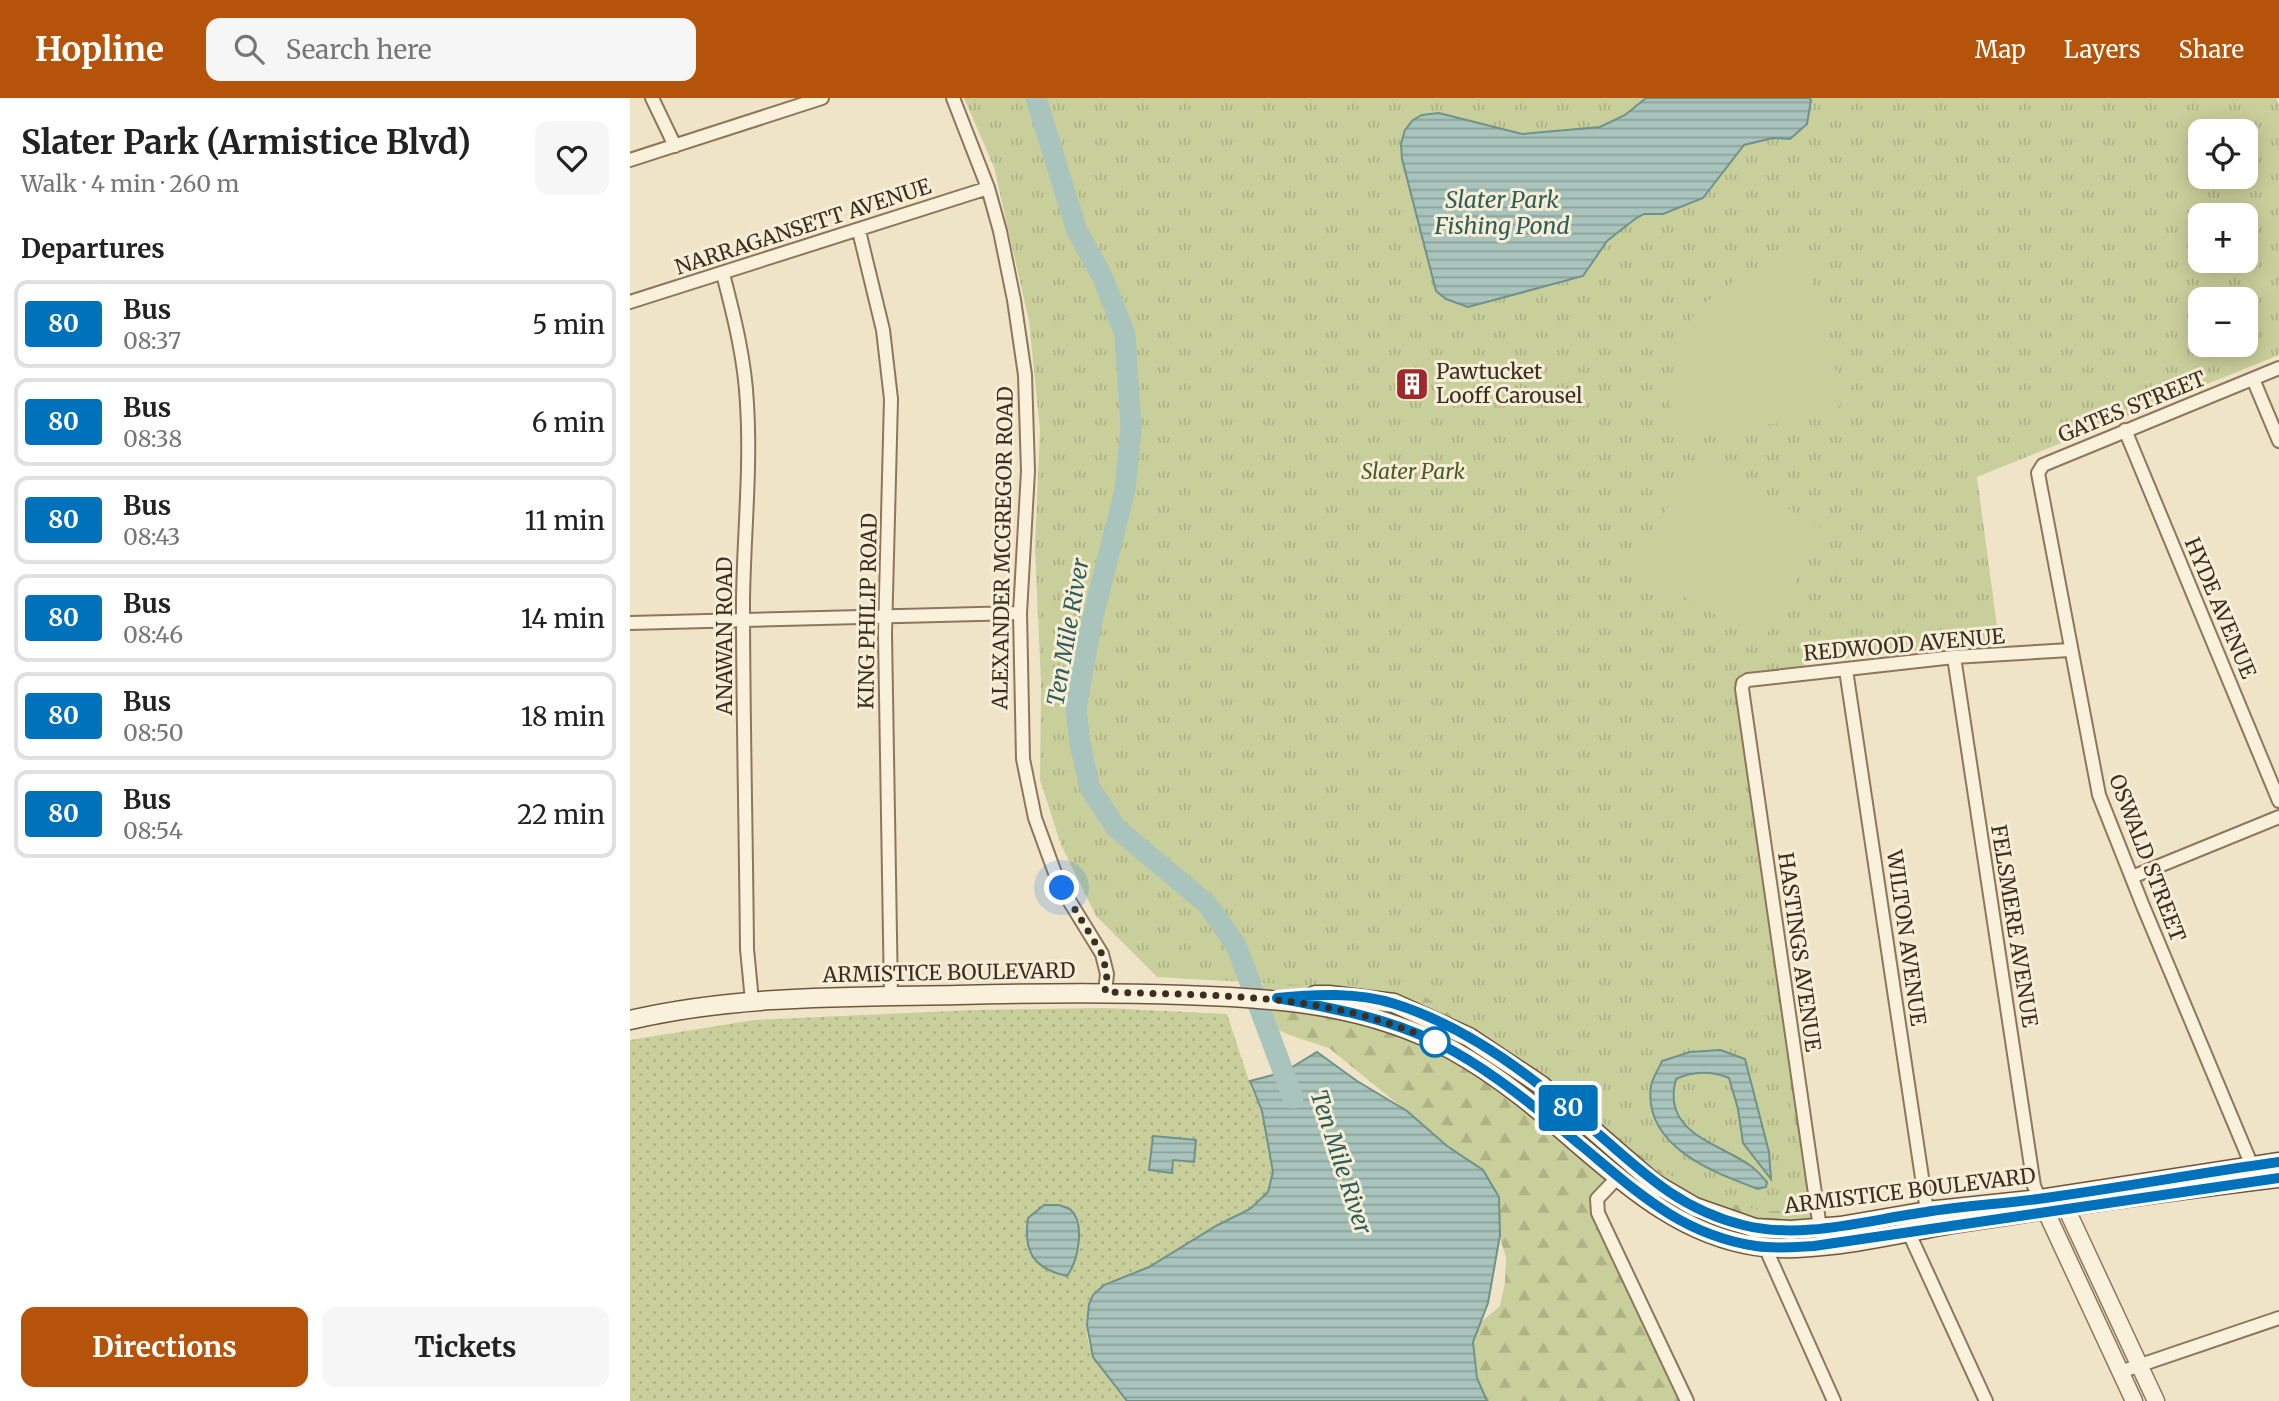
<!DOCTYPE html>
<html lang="en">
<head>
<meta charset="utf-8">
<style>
	:root { --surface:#fff; --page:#f6f6f6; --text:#222; --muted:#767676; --line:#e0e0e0; --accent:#b45309 }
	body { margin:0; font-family:Merriweather,serif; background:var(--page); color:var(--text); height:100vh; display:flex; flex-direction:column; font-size:26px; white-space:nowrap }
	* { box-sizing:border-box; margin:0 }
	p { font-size:23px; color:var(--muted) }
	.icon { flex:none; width:38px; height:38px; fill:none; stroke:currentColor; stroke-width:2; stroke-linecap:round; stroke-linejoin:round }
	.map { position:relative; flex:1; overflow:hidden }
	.details { display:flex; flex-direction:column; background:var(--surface); width:630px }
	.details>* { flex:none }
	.badge { padding:0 14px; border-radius:5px; font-size:24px; line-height:46px }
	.tools { position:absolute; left:1558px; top:21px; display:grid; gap:14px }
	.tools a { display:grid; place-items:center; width:70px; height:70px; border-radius:14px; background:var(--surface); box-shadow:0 4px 18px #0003; font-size:35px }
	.you { position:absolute; width:35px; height:35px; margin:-18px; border:5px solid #fff; border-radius:50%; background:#1a73e8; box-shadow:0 0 0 10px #1a73e833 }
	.map>.badge { position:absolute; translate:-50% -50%; box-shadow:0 0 0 4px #fff }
	h2 { padding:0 21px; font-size:26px; line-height:63px }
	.round { display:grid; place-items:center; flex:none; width:74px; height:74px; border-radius:14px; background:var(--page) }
	.headline { display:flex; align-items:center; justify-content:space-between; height:119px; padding:0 21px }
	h1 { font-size:33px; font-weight:700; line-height:52px }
	.action { display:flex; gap:14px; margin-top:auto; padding:14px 21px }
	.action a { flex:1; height:80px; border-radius:14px; background:var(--accent); color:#fff; font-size:28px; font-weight:700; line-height:80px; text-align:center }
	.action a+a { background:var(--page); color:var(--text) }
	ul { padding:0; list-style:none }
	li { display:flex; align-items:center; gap:21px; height:88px; margin:0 14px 10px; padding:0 7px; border:4px solid var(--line); border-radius:14px }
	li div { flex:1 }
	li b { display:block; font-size:26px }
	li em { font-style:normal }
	li .badge { min-width:77px; font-weight:700; text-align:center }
	header { display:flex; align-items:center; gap:42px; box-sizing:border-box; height:98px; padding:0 35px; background:var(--accent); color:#fff }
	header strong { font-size:33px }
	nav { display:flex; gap:38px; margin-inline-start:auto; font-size:24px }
	.search { width:490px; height:63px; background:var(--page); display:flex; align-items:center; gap:18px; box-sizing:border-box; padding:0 24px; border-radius:14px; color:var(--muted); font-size:26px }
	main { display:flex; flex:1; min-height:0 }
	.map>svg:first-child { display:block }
</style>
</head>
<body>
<header>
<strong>Hopline</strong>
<div class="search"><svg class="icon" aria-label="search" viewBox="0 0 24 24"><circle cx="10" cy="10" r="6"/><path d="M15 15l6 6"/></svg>Search here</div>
<nav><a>Map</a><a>Layers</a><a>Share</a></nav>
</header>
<main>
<section class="details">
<div class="headline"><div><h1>Slater Park (Armistice Blvd)</h1><p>Walk · 4 min · 260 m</p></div><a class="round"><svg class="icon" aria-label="heart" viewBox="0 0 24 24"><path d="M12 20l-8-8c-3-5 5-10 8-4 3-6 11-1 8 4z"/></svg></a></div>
<h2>Departures</h2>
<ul>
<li><span class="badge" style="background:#0072bc;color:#fff">80</span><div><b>Bus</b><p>08:37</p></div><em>5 min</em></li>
<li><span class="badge" style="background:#0072bc;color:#fff">80</span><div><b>Bus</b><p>08:38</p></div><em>6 min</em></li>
<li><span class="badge" style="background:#0072bc;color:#fff">80</span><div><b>Bus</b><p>08:43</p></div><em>11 min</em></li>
<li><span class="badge" style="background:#0072bc;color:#fff">80</span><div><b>Bus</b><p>08:46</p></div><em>14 min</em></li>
<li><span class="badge" style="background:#0072bc;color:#fff">80</span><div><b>Bus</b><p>08:50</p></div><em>18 min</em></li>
<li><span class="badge" style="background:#0072bc;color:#fff">80</span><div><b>Bus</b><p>08:54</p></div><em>22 min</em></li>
</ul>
<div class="action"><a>Directions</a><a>Tickets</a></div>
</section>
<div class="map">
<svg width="1649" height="1303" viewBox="0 0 1649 1303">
	<defs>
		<pattern id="grass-dots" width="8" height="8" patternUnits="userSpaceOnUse" patternTransform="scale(1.75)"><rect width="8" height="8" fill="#c9cf9b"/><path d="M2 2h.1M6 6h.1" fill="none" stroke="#aeb285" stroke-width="1.8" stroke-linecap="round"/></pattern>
		<pattern id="forest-firs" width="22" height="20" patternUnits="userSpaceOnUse" patternTransform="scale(1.75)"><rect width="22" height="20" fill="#c9cf9b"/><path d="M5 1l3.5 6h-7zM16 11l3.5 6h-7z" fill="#aeb285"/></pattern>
		<pattern id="park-tufts" width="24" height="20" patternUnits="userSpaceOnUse" patternTransform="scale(1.75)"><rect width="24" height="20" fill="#c9cf9b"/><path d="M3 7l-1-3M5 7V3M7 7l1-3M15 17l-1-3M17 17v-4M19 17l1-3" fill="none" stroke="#aeb285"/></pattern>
		<pattern id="water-rules" width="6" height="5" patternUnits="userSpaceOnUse" patternTransform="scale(1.75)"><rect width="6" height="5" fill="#a9c4bc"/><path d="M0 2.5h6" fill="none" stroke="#8ba098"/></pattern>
	</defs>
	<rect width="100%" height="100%" fill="#f0e4c8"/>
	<path fill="url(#grass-dots)" d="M475,910l122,6 25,76 10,21 11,61 -5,20 -18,17 -34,17 -67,41 -45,18c-5,12 -15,28 -17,41 -3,29 24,54 40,75h-497v-361l124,-20 220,-10z"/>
	<path fill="url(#forest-firs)" d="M1054,545l55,39 28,220 49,320 -39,3 -73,-21 -36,-18 -28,-23 -24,15 -19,27 90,196h-228l2,-62 39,-33 5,-23 1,-26 -8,-25v-29l-17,-35 -42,-21 -29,-33 -81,-66 -37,-12 -21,-9 -11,-16v-13l3,-12 -7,-32z"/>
	<path fill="url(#park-tufts)" fill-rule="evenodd" d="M334,0h1312l3,7v250l-302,122 22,164 -195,22 1,7 -71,12 73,529h-44l-39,-9 -64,-32 -173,-130 -63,-44 -53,-7 -214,-12 -61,-61 -35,-71 -21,-65 1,-96 -6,-136 5,-118 -11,-109 -35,-154zM1570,33h45v46h-45zM1570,117h45v46h-45zM1570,201h45v46h-45z"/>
	<path fill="#c9cf9b" d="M1175,159l33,121 3,26 -8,10 -21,6 -141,14c1,-26 -1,-55 4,-80 11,-52 80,-94 130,-97z
		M1065,359l130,72 -62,112 -130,-72z"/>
	<path fill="url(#water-rules)" stroke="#6f938a" stroke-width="2" d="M1016,0h163l2,2 -4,24 -17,15 -17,-1 -29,7 -41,53 -40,16h-19l-9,5 -28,22 -24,35 -115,31 -22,-8 -10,-8 -34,-132 -1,-15 4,-14 8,-10 9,-5 17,-2 83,21 78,-7 25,-12z
		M1090,952l25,9 24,93 2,27 -28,-36 -5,-34 -9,-31c-18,-7 -36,-7 -53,1 -15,54 41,63 75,87 6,4 11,11 16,16l-1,5 -8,2c-46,-17 -115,-43 -107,-103 1,-8 8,-17 11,-25l28,-9z
		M687,954l40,29 50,30 40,35 36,24 16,27 1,38 -12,68 -15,39 4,36 10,23h-360l-34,-44 -6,-32 2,-21 4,-9 11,-10 45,-18 67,-41 34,-17 18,-17 5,-20 -11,-61 -12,-30 34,-9z
		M523,1038l43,4 -2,22 -21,-2 -1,13 -23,-3z
		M414,1107h15l11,4c16,14 8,52 -3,67 -33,-7 -44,-24 -39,-58z"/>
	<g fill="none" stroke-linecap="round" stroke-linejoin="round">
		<path stroke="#a9c4bc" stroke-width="21" d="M406,0l41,133 25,45 23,58 6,94 -6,62 -33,131 -16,87 4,36 10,44 26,40 91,76 29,41 57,153"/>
		<g stroke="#8d765c" stroke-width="16">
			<path id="minor" d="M22,0l23,48
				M323,0l35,90 12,43 14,69 11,75 3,96 -8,142 3,146 12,59 20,55 15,29 32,52 5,20 -2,18
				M0,62l192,-62
				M229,133l24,99 8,69 -6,235 6,362
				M93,176c11,42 22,86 24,130 4,65 -3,130 -4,195 0,117 3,233 4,350l5,52
				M0,204l358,-114
				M1623,281l26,62
				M1495,332l154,371
				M0,525l390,-10
				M1324,559l80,529 6,13
				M1216,572l81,541
				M1502,779l147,-60
				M1622,1068l-109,-260 -44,-111 -61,-322 5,-8 236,-97
				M987,1080l-20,21 1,14 89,188
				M1190,1130l-78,-539 1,-6 5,-3 206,-23 116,-7
				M1278,1133l78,170
				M1135,1149l69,154
				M1490,1274l159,-54"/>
		</g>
		<g stroke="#8d765c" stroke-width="19">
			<path id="tertiary" d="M1431,1099l95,204
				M1411,1103l93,200"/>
		</g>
		<g stroke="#6f573f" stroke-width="21">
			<path id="secondary" d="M685,897h14l65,8 75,34 72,48 113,98 41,24 60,21 36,2 49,-4 87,-15 113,-12 239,-37
				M0,922c107,-25 218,-23 328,-25 75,-2 150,-3 225,0 95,3 184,9 269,55 49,27 91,63 132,99 52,44 101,86 171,97 58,9 139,-12 198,-22 108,-17 217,-33 326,-46"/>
		</g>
		<use href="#minor" stroke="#faf1dc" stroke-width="12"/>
		<use href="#tertiary" stroke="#faf1dc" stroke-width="16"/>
		<use href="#secondary" stroke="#faf1dc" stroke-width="18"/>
	</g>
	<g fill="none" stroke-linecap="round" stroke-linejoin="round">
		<g stroke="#fff" stroke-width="16">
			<path id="line" d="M1649,1064c-80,11 -160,26 -241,37 -37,5 -75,7 -112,13 -59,8 -124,28 -183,13 -64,-16 -101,-53 -148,-94 -60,-52 -124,-103 -200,-127 -37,-12 -80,-10 -118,-6 61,11 123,22 178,54 46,26 87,61 128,95 54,45 99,88 173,99 19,3 39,1 58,0l465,-68"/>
		</g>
		<use href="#line" stroke="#0072bc" stroke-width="10"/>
		<path stroke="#3d2e20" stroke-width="7" stroke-dasharray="0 12.6" d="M432,790l40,66 5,20 -2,18c115,4 228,0 335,52l-5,-2"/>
	</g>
	<defs>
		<g id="building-square" transform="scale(1.75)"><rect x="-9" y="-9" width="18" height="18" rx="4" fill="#9e2a2b" stroke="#f7eed8"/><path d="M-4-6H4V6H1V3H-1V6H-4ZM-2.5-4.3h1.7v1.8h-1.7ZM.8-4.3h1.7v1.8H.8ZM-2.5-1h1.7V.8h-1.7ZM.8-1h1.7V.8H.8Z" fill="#fff"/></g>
	</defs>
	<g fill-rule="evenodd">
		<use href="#building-square" x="782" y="286"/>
	</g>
	<circle fill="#fff" stroke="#0072bc" stroke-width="3.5" cx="805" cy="944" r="14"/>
	<g text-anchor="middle" stroke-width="6" stroke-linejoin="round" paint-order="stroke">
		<g font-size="21" fill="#3d2e20" stroke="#f7eed8">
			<text transform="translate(173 129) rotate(-18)" y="7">NARRAGANSETT AVENUE</text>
			<text transform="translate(1502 309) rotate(-22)" y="7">GATES STREET</text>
			<text transform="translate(373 450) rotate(-89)" y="7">ALEXANDER MCGREGOR ROAD</text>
			<text transform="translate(1590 510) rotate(67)" y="7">HYDE AVENUE</text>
			<text transform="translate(238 513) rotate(-89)" y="7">KING PHILIP ROAD</text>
			<text transform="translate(95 538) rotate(-90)" y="7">ANAWAN ROAD</text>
			<text transform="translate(1274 547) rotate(-5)" y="7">REDWOOD AVENUE</text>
			<text transform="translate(1517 760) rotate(69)" y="7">OSWALD STREET</text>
			<text transform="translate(1384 828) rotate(81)" y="7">FELSMERE AVENUE</text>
			<text transform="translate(1276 840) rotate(82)" y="7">WILTON AVENUE</text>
			<text transform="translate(1169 854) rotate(82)" y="7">HASTINGS AVENUE</text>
			<text transform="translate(319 875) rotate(-1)" y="7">ARMISTICE BOULEVARD</text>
			<text transform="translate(1280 1093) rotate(-7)" y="7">ARMISTICE BOULEVARD</text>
		</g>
		<g font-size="21" fill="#3d2e20" stroke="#f7eed8" text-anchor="start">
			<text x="806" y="281">Pawtucket<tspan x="806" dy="24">Looff Carousel</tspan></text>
		</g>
		<g font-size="21" font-style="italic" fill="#4d5a26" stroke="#f7eed8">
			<text x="783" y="381">Slater Park</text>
		</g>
		<g font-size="23" font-style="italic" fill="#2f5d5a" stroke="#f7eed8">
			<text x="872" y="110">Slater Park<tspan x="872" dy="26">Fishing Pond</tspan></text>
			<text transform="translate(438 534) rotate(-80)" y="8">Ten Mile River</text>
			<text transform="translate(711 1064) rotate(72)" y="8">Ten Mile River</text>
		</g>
	</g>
</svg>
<div class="tools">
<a><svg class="icon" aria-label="locate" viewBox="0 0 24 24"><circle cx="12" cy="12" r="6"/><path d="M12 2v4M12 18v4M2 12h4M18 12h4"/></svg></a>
<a>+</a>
<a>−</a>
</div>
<div class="you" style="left:432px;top:790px"></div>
<b class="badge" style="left:938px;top:1010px;background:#0072bc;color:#fff">80</b>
</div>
</main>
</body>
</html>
